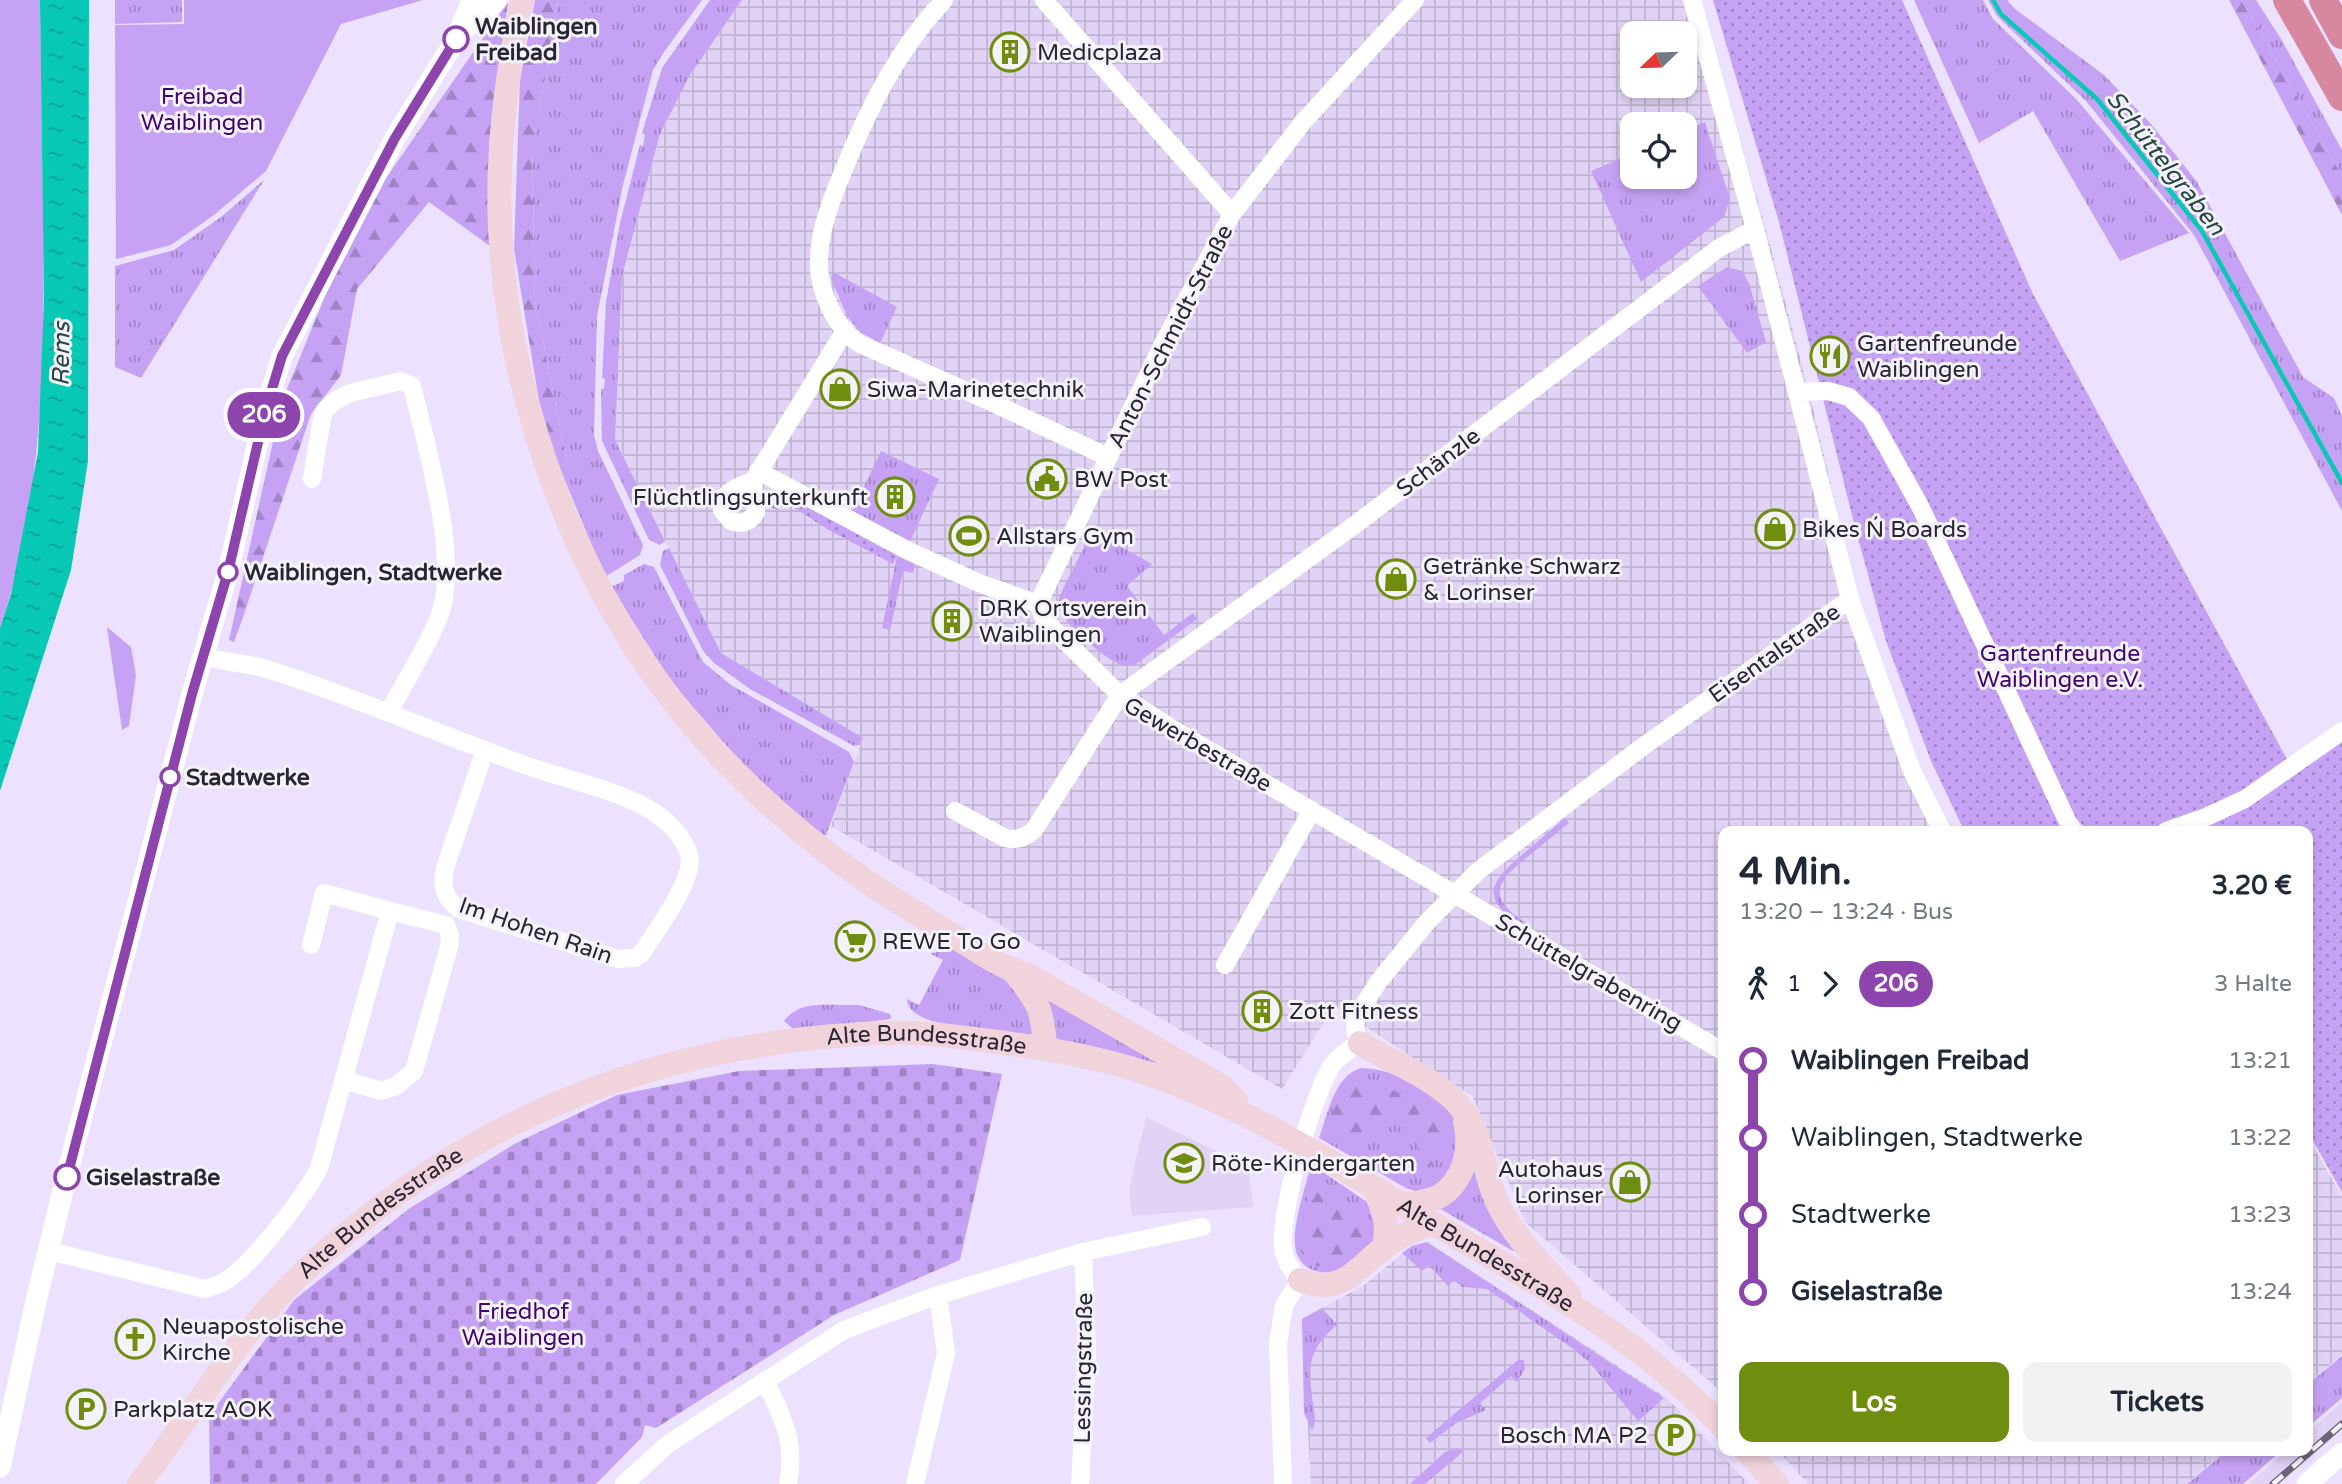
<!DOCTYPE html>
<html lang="de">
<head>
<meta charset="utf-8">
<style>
	:root { --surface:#fff; --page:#f2f2f3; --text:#1f2937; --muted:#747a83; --accent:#6f8d0e }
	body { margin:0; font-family:"Varela Round",sans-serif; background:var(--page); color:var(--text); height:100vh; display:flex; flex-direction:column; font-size:26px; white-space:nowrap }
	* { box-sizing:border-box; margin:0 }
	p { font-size:23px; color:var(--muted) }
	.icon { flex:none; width:38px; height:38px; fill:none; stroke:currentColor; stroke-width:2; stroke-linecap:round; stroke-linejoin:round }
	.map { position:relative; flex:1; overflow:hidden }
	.drawer { position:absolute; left:1718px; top:826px; width:595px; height:630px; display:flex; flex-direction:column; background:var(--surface); border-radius:14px; box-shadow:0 4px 10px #0003 }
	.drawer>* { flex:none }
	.badge { padding:0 14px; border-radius:23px; font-size:24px; line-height:46px }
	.needle { width:46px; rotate:247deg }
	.fabs { position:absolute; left:1620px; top:21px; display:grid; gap:14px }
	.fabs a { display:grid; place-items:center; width:77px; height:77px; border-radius:14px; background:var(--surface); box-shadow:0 4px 10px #0003; font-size:35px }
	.map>.badge { position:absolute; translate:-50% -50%; box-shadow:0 0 0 4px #fff }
	.legs { display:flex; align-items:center; gap:10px; height:77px; padding:0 21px; font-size:23px }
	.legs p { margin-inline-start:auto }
	.head { display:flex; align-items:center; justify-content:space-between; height:119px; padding:0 21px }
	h1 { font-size:38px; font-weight:700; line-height:52px }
	.action { display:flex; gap:14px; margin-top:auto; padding:14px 21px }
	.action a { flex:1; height:80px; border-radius:14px; background:var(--accent); color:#fff; font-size:28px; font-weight:700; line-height:80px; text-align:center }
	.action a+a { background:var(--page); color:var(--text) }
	ul { padding:0 21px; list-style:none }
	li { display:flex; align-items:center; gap:24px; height:77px; font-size:26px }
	li i { display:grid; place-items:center; width:10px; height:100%; margin:0 9px; background:currentColor }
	li i::after { content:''; width:18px; height:18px; margin:-9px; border:5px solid; border-radius:50%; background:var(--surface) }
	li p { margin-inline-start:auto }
	li:first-child i { background:linear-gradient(#0000 50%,currentColor 0) }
	li:last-child i { background:linear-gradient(currentColor 50%,#0000 0) }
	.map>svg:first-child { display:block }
</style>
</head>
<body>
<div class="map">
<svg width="2342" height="1484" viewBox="0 0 2342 1484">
	<defs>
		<pattern id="industrial-grid" width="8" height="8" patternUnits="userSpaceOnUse" patternTransform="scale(1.75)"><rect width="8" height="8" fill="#e0d3f5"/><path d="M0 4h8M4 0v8" fill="none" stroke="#c0b5d2"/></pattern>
		<pattern id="grass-tufts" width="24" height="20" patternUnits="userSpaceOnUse" patternTransform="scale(1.75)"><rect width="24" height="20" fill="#c6a2f5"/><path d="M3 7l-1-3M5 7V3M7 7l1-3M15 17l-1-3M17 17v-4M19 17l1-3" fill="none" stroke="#a184c7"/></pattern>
		<pattern id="forest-firs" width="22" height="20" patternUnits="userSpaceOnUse" patternTransform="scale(1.75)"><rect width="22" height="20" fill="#c6a2f5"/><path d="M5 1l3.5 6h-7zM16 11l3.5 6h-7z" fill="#a184c7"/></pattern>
		<pattern id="cemetery-stones" width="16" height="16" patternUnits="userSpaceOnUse" patternTransform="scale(1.75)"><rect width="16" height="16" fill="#c6a2f5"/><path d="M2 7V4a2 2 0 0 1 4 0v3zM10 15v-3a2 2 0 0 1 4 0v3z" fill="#a184c7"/></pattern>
		<pattern id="garden-dots" width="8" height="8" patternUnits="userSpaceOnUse" patternTransform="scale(1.75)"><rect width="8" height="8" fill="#c6a2f5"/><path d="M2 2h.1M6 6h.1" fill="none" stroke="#a184c7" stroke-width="1.8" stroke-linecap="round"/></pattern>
		<pattern id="water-ripples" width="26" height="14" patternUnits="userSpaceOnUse" patternTransform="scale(1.75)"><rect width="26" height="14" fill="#08c8b6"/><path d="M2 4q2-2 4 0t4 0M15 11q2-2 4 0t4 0" fill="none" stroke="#09a295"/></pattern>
	</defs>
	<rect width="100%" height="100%" fill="#ece1fe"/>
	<path fill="#e0d3f5" d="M1146,1117l70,34 33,24 5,32 -122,9 -3,-27z
		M2342,1402v27l-29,26 -34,29h-31l38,-33h22v-19z"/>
	<path fill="url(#industrial-grid)" fill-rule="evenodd" d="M742,0h957l66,226 44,165 48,206 61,169 33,65h-227v563l-199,-172 -52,-125 -139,-91 -52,83 -451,-263 32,-88 -142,-85 -106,-213 7,-164 38,-142 30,-59zM1633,33h52v53h-52zM1633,124h52v53h-52z
		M2308,1137l34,60v158l-34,28z
		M1427,1242l240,156 82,86h-438l-9,-165 61,-33 49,-40z
		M1778,1451h448l-40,33h-378z"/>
	<path fill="url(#grass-tufts)" d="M115,0h67v22l-67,2z
		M557,0h145l-38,52 -11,18 -30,115 -26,131 -3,119 4,16 45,94 -3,10 -35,22 -46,-111 8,-4 -32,-162 -3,-151 20,-109z
		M710,0h32l-52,75 -30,59 -38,142 -7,164 50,101 -5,4 -11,-5 -47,-99 -1,-52h3l1,-10 -3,-1 4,-76 14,-79 20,-78 3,1 2,-11 -3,-2 20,-65z
		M1914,0h69l10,19 84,81 112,133 -69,28 -87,-150 -54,32z
		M1988,0h19l8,9 89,66 47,49 46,58 106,195 31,21 8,18v95l-148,-276 -108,-134 -89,-85z
		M2242,0h14l25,39 61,111v26z
		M1705,122l25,77 -6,18 -83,65 -50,-111 42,-18v24h52v-47z
		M264,180l-123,198 -26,-11v-101l59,-16 47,-33z
		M1727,267l15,4 7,12 17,59 -19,11 -49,-67z
		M833,272l64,35 -17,36 -20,-11 -13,-16 -16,-38z
		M881,451l58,28 -31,67 -57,-32z
		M1092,531l60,33 -25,22 37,49 29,-22 4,6 -61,45c-4,1 -7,2 -11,2 -15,-2 -62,-43 -66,-58 -1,-4 0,-8 0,-11z
		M669,548l52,105 142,85 -3,7 -6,1 -104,-57 -36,-26 -11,-12 -43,-86 3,-14z
		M897,556l18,8 -2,9 -10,-2 -13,59 -8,-2z
		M644,564l10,3 49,95 28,23 118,67 5,10 -28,73h-8l-72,-67 -74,-85 -61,-96 13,-6v-6z
		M1565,818l4,5c-14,11 -28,23 -43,35 -31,25 -39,40 0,65l-3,4c-43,-29 -35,-43 0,-73 14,-12 28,-24 42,-36z
		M954,949l7,2 60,39 16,45c-26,-3 -97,-7 -117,-19 -7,-4 -12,-8 -13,-17l12,6 24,-45 -12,-6 1,-1z
		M1040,994l120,70 -103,-24z
		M843,1005h16l31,9 1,3 -1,2 -88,12 -10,-3 -8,-7c14,-19 37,-16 59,-16z
		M1361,1068c38,1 64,23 94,44l5,42 -25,36 -20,1 -9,-3 -87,-50c9,-24 15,-62 42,-70z
		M1473,1157l45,90 -5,4 -76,-44z
		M1311,1164l56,38 12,33c-11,10 -23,27 -36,33 -21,11 -47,1 -48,-24 -2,-21 11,-59 16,-80z
		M1427,1242l237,156 -26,23 -48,-58 -21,-17 -82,-57 -25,-2 -8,-7 -6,6 -19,-21 -7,6 -20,-18 10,-7z
		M1322,1308l15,17c-30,26 -29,41 -24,79 2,11 3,18 -1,27l-8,-18 -2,-94z
		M2342,1356v42l-34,29v-43z
		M1518,1360h6l1,9 -8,13 -6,-6 -31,27 6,7 -30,13 -26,20 -4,-5z
		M1458,1448l6,3 -39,33h-15l35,-32z
		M2227,1451h54l-38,33h-56z"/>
	<path fill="url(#forest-firs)" d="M535,0h22l-5,40 -20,110 3,150 32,162 -8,4 -18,-53 -27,-164 6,-169z
		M2229,0h13l100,176v39z
		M508,2l-19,142 5,105 -65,-47 -72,87 -16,86 -30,39 -69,206 -8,22 -5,-2 53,-239 62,-151 40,-69z
		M1352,1074l16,5 6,10c30,0 57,16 78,37l-3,18 -17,11 -1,11 -7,10 -9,1 -10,-8 2,-11 11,-7c4,-22 -6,-25 -24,-34l-10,8 -5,12 -9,6 -28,1 -14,-12c3,-22 11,-40 24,-58z
		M1313,1171l27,25 4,10 7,7 17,3 4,16c-12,25 -32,36 -60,34l-11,-14v-22z"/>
	<path fill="url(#cemetery-stones)" d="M933,1064l69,10 -42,186 -126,55 -178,113 -11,-3 -3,12 -46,47h-386l-1,-68 85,-116 116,-92 106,-65 101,-48 122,-24z"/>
	<path fill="#c6a2f5" d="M0,0h40c1,73 2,145 3,218 2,137 1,279 -43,410z
		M184,0h239l-82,24 -75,147 -52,44 -43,30 -55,14 -1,-234 69,-1z
		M107,627l24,20 5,28 -7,51 -7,4z"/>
	<path fill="url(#garden-dots)" d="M1713,0h189l131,294 261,478 48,-32v452l-34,-60v-301h-157l-2,-4 -17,4h-45l-10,-12 -19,12h-93l-5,-9 -29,-61 -45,-120 -32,-118 -75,-301z
		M778,490l119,66 -4,8 -66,-35 -45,-29 -5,10 -7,-3z"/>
	<path fill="url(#water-ripples)" d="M40,0h49l-1,461 -17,109 -71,221v-163l11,-34 27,-142 6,-152z"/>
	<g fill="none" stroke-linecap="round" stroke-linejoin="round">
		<path stroke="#08c8b6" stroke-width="4.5" d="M1993,0l8,14 96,85 105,132 140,252"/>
		<path stroke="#fff" stroke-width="18" d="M944,0c-47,50 -77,111 -102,174 -11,27 -23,57 -23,87 -1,29 16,67 41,83l129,57 119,56
			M1044,0l188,214
			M1797,392l31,-1 21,6 22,21 49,88 152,325
			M758,471l151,80 70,32 59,21 6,14 10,12 66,65 56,36 548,321
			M312,479l10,-61 3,-8 10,-9 15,-8 51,-12 11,5c14,59 49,175 27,231 -13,33 -34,64 -50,95
			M753,481l3,31c-6,10 -14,13 -25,9l-9,-11c-1,-19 15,-23 31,-29l91,-149
			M1850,599l62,172 30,60
			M1038,604l125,-260 69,-130 71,-92 112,-122
			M204,656c22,7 43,7 63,13 86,27 169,64 255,95 38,14 97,26 130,47 15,9 32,26 37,44 7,23 -35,79 -48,99l-6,4 -17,1 -159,-50c-15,-11 -18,-23 -14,-41l40,-118
			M955,811l50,27c11,3 20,0 29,-8l86,-135 236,-171 363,-276 36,-19
			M2166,831l40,-14 39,-18 97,-68
			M1225,965l87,-155
			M344,1080l37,11 15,-5 18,-15 35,-124 1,-12 -4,-10 -56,-14
			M49,1251l156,38c9,-3 17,-5 25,-11 26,-19 75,-82 89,-110l71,-257 -66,-18 -13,52
			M766,1382c17,38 30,58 22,102
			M624,1484l44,-40 176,-114 94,-35 145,-43 119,-25
			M915,1484l31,-131 -8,-58
			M1080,1484l7,-131 -4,-101
			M1283,1484l-5,-141 6,-37 16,-26c-7,-8 -14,-17 -16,-27 -7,-36 28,-154 47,-186 7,-10 18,-18 29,-24l-5,-13 1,-13 23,-36 49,-60 50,-50 167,-126 205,-146 -95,-370 -63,-229"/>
		<path stroke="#fff" stroke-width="21" d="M464,30l33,-30
			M0,1467l36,-166 29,-119 127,-488 36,-122 37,-160 17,-56 113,-218 61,-99 16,-39
			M2307,1484l35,-31"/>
		<g stroke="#f0d3db" stroke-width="24">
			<path d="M522,0c-10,49 -18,98 -21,148 -12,174 43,361 138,506 58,89 140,167 227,227 28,19 57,36 86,54 23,14 48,33 74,39l197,113 13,14"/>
			<path d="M1014,972c24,29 29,38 31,76"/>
			<path d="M1360,1043c29,18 66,31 92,55 35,33 27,67 46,106 16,34 47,63 72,92"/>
			<path d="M1374,1188c10,23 15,34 10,60"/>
			<path d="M1402,1205c13,-2 26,-3 38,-9 24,-15 32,-48 25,-74"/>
			<path d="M1300,1280c43,17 57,-13 87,-35 14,-10 29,-16 45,-22"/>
			<path d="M1746,1451l31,33"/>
			<path id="s1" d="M139,1484c54,-69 95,-145 159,-207 143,-137 309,-215 506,-238 37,-4 75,-7 112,-6 25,1 50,5 74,8 53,7 105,15 156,32 94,32 180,85 265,137 71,43 147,83 215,132 35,25 67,55 98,86"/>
		</g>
		<path stroke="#d8889e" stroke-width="28" d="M2287,0l55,97
			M2323,0l19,35"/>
		<g stroke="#6b6476" stroke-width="7">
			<path id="rail" d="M2273,1484l69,-60"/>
		</g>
		<use href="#rail" stroke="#f5f3fa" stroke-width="4.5" stroke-dasharray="13" stroke-linecap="butt"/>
	</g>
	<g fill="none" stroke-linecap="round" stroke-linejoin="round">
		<g stroke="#fff" stroke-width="16">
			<path id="line-1" d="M67,1177l125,-483 36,-122 37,-160 17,-56 113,-218 61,-99"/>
		</g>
		<use href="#line-1" stroke="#8e44ad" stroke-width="10"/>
	</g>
	<defs>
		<g id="building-ring" transform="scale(2.0125)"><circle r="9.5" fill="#f5f3fa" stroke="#6f8d0e" stroke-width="1.5"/><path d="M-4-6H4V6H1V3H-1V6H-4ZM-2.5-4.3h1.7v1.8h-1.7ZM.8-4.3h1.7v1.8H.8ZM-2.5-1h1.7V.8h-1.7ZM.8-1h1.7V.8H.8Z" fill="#6f8d0e"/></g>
		<g id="restaurant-ring" transform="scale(2.0125)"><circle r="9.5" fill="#f5f3fa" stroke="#6f8d0e" stroke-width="1.5"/><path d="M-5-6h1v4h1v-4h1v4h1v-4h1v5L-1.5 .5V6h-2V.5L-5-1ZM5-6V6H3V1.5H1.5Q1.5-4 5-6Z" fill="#6f8d0e"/></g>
		<g id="shop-ring" transform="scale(2.0125)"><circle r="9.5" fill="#f5f3fa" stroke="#6f8d0e" stroke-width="1.5"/><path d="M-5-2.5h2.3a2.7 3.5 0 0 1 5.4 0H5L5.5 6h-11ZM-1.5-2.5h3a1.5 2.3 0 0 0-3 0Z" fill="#6f8d0e"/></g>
		<g id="civic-ring" transform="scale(2.0125)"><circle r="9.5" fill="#f5f3fa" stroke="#6f8d0e" stroke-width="1.5"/><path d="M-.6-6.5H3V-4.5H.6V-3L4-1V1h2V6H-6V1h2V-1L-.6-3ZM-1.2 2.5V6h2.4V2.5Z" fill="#6f8d0e"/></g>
		<g id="stadium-ring" transform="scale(2.0125)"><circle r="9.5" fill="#f5f3fa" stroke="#6f8d0e" stroke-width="1.5"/><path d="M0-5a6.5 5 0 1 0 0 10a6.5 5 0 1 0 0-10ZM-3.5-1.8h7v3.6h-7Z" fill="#6f8d0e"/></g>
		<g id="supermarket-ring" transform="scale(2.0125)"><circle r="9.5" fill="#f5f3fa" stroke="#6f8d0e" stroke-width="1.5"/><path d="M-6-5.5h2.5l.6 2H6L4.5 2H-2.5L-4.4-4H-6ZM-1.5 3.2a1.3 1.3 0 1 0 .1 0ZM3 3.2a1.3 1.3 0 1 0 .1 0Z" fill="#6f8d0e"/></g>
		<g id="school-ring" transform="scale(2.0125)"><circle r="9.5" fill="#f5f3fa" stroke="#6f8d0e" stroke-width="1.5"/><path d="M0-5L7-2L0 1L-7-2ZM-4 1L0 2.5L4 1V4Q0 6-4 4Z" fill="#6f8d0e"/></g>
		<g id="church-ring" transform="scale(2.0125)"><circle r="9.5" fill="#f5f3fa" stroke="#6f8d0e" stroke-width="1.5"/><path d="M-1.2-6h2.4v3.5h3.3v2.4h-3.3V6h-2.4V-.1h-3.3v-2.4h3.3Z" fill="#6f8d0e"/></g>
		<g id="parking-ring" transform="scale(2.0125)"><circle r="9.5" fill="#f5f3fa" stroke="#6f8d0e" stroke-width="1.5"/><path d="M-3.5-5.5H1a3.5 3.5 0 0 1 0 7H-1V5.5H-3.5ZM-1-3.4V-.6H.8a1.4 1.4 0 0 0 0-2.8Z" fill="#6f8d0e"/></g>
	</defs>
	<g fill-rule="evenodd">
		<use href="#building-ring" x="1010" y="52"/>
		<use href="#restaurant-ring" x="1830" y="356"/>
		<use href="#shop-ring" x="840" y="389"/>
		<use href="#civic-ring" x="1047" y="479"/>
		<use href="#building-ring" x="895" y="497"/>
		<use href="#shop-ring" x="1775" y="529"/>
		<use href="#stadium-ring" x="969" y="536"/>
		<use href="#shop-ring" x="1396" y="579"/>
		<use href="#building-ring" x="952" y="621"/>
		<use href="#supermarket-ring" x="855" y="941"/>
		<use href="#building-ring" x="1262" y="1011"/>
		<use href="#school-ring" x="1184" y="1163"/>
		<use href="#shop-ring" x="1630" y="1182"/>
		<use href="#church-ring" x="135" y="1339"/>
		<use href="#parking-ring" x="86" y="1409"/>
		<use href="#parking-ring" x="1675" y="1435"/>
	</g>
	<g fill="#fff" stroke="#8e44ad" stroke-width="3.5">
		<circle cx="456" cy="39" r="12"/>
		<circle cx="228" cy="572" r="9"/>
		<circle cx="170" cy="777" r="9"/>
		<circle cx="67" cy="1177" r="12"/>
	</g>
	<g text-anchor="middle" stroke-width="6" stroke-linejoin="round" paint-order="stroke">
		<g font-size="23" font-weight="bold" fill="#2a2532" stroke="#f5f3fa" text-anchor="start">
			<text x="475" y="34">Waiblingen<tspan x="475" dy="26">Freibad</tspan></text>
			<text x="244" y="580">Waiblingen, Stadtwerke</text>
			<text x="186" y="785">Stadtwerke</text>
			<text x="86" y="1185">Giselastraße</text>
		</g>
		<g font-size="23" fill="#2a2532" stroke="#f5f3fa" text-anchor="start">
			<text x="1037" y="60">Medicplaza</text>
			<text x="1857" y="351">Gartenfreunde<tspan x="1857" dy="26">Waiblingen</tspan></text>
			<text x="867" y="397">Siwa-Marinetechnik</text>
			<text x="1074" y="487">BW Post</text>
			<text x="868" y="505" text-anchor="end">Flüchtlingsunterkunft</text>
			<text x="1802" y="537">Bikes Ń Boards</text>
			<text x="996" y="544">Allstars Gym</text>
			<text x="1423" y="574">Getränke Schwarz<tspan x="1423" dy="26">&amp; Lorinser</tspan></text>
			<text x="979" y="616">DRK Ortsverein<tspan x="979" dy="26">Waiblingen</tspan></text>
			<text x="882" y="949">REWE To Go</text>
			<text x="1289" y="1019">Zott Fitness</text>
			<text x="1211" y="1171">Röte-Kindergarten</text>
			<text x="1603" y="1177" text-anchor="end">Autohaus<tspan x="1603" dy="26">Lorinser</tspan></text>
			<text x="162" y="1334">Neuapostolische<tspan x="162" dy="26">Kirche</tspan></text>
			<text x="113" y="1417">Parkplatz AOK</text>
			<text x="1648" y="1443" text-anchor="end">Bosch MA P2</text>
		</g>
		<g font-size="23" fill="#42056e" stroke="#f5f3fa">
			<text x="202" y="104">Freibad<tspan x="202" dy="26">Waiblingen</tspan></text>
			<text x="2060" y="661">Gartenfreunde<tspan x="2060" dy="26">Waiblingen e.V.</tspan></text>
			<text x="523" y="1319">Friedhof<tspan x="523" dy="26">Waiblingen</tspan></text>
		</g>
		<g font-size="23" fill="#2a2532" stroke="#f5f3fa">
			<text transform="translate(1170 336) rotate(-63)" y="8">Anton-Schmidt-Straße</text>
			<text transform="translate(1438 462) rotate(-37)" y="8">Schänzle</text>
			<text transform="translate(1774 653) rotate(-35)" y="8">Eisentalstraße</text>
			<text transform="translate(1198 744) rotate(30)" y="8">Gewerbestraße</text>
			<text transform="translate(536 930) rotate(19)" y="8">Im Hohen Rain</text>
			<text transform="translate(1589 972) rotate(30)" y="8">Schüttelgrabenring</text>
			<text dy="8" stroke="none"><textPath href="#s1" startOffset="954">Alte Bundesstraße</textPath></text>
			<text dy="8" stroke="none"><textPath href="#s1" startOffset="366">Alte Bundesstraße</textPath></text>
			<text dy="8" stroke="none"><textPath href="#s1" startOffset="1563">Alte Bundesstraße</textPath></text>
			<text transform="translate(1083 1368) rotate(-89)" y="8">Lessingstraße</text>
		</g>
		<g font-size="24" font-style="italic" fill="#264641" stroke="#f5f3fa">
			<text transform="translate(2166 163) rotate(52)" y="8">Schüttelgraben</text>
			<text transform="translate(61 354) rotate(-89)" y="8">Rems</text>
		</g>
	</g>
</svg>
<div class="fabs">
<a><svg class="needle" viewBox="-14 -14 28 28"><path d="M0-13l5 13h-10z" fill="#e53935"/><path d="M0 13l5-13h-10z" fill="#747a83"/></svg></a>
<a><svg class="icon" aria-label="locate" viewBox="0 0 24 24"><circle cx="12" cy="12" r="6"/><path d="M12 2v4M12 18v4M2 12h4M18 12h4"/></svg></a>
</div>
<b class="badge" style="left:264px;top:415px;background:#8e44ad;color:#fff">206</b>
<section class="drawer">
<div class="head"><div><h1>4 Min.</h1><p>13:20 – 13:24 · Bus</p></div><b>3.20 €</b></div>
<div class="legs"><svg class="icon" aria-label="walk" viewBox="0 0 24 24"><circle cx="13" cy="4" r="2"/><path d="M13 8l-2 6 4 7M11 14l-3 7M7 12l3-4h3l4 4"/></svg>1<svg class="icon" aria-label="forward" viewBox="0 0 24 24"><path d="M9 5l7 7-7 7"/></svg><b class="badge" style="background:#8e44ad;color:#fff">206</b><p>3 Halte</p></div>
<ul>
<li><i style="color:#8e44ad"></i><b>Waiblingen Freibad</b><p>13:21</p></li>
<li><i style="color:#8e44ad"></i><span>Waiblingen, Stadtwerke</span><p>13:22</p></li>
<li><i style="color:#8e44ad"></i><span>Stadtwerke</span><p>13:23</p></li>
<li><i style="color:#8e44ad"></i><b>Giselastraße</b><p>13:24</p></li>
</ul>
<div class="action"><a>Los</a><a>Tickets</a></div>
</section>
</div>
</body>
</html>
